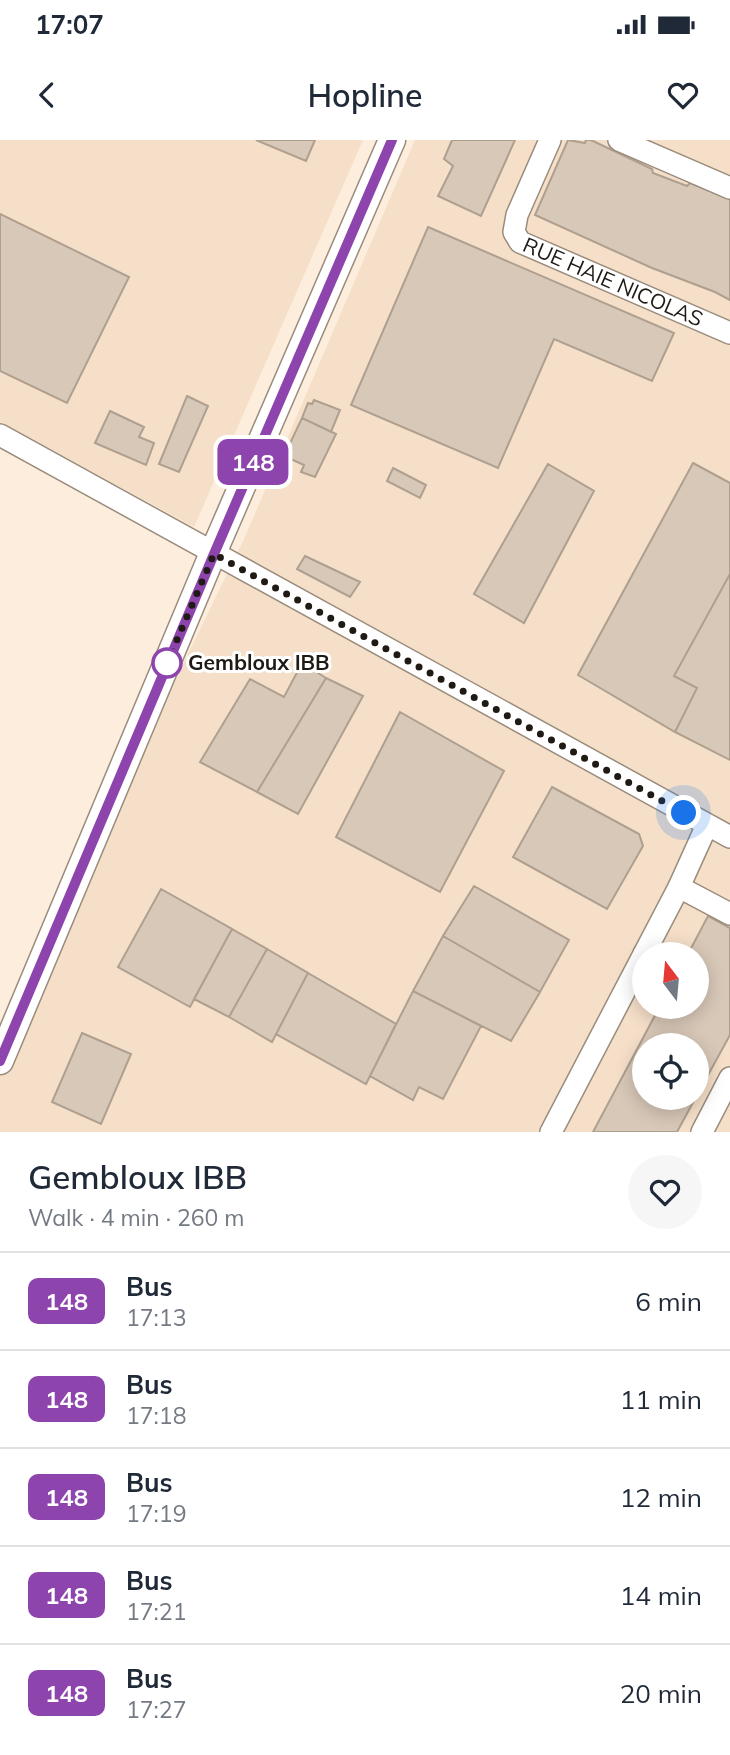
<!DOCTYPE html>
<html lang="en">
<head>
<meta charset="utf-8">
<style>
	:root { --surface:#fff; --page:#f6f6f7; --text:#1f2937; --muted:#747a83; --line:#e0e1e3 }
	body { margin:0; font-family:Mulish,sans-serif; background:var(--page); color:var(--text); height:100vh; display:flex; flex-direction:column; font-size:26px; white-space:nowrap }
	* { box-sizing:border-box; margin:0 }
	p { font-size:23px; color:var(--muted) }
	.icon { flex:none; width:38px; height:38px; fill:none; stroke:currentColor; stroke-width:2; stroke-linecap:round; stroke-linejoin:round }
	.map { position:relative; height:992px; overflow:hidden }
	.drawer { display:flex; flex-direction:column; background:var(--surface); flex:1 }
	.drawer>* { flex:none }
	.badge { padding:0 14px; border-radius:10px; font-size:24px; line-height:46px }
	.needle { width:46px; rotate:344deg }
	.tools { position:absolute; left:632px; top:802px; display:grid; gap:14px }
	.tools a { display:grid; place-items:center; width:77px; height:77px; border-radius:50%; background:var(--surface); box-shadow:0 4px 18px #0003; font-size:35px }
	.you { position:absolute; width:35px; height:35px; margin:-18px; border:5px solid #fff; border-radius:50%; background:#1a73e8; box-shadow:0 0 0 10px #1a73e833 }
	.map>.badge { position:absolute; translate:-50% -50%; box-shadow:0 0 0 4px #fff }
	.round { display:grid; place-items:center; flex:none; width:74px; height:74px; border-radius:37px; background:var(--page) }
	.head { display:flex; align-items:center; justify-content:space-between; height:119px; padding:0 28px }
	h1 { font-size:33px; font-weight:600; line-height:52px }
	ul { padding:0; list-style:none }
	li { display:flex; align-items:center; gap:21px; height:98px; padding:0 28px; border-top:2px solid var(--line) }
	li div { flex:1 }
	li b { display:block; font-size:26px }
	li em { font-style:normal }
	li .badge { min-width:77px; font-weight:700; text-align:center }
	.status { display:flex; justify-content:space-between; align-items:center; height:49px; padding:0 35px; background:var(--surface); direction:ltr }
	.status svg { height:19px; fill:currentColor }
	header { display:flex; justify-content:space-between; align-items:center; height:91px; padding:0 28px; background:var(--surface); font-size:32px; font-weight:600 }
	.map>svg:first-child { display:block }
</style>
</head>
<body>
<div class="status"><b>17:07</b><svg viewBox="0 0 49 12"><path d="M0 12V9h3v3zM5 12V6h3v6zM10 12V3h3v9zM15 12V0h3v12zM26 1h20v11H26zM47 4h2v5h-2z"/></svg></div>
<header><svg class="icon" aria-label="back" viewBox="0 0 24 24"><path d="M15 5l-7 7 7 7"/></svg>Hopline<svg class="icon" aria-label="heart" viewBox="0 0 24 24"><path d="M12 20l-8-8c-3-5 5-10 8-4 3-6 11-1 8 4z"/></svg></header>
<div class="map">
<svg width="730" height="992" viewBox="0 0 730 992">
	<rect width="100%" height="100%" fill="#fdeddc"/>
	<path fill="#f5dfc9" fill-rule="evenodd" d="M0,0h363l-169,387 -194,-105z
		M415,0h315v992h-730v-92l245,-503zM644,814h52v52h-52zM644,905h52v52h-52z"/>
	<path fill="#d8c8b8" stroke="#ae9f8f" stroke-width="2" d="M256,0h59l-9,21z
		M452,0h63l-34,76 -43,-20 15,-30 -9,-7z
		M568,0l17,3 1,-3h5l61,29 1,4 34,13 3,-3 40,16v101l-15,-8 -63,-24 -117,-53z
		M0,74l129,63 -62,126 -67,-32z
		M428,87l246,106 -22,48 -98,-42 -56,129 -147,-63z
		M187,256l21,10 -29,66 -20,-8z
		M314,260l26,10 -9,22 -29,-14 6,-15 4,1z
		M110,271l34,16 -5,10 15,6 -8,22 -51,-22z
		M302,278l34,16 -21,43 -14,-5 3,-7 -20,-9z
		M693,323l37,20v91l-56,102 23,12 -22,44 -97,-57z
		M548,324l46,27 -70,132 -50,-29z
		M393,328l33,17 -6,13 -33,-17z
		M305,416l55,26 -10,15 -53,-28z
		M730,434v186l-55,-28 22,-44 -23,-12z
		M302,523l24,15 -69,114 -57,-30 50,-83 34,18z
		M326,538l37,18 -65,118 -41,-22z
		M400,572l104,59 -64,121 -104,-55z
		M552,647l87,47 4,12 -36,63 -94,-52z
		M474,746l95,54 -29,52 -97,-56z
		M161,749l71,40 -42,78 -72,-40z
		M708,776l22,12v107l-34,62v-52h-52v52h52l-19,35h-84l67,-126h36v-52h-8z
		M232,789l35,20 -38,68 -35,-18z
		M443,796l97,56 -29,49 -98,-50z
		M267,809l41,24 -36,69 -43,-25z
		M308,833l88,51 -30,60 -90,-50z
		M413,851l68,35 -38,73 -24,-12 -6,13 -43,-24z
		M82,893l49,21 -30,70 -49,-22z"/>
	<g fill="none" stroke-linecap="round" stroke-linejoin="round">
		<g stroke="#9a8c7c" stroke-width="24">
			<g id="minor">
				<path id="s1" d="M550,0l-33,75 -3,17 6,10 210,91"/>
				<path d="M619,0l111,48"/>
				<path d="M0,295l730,402"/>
				<path d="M679,747l51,27"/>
				<path d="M644,814l35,-67 28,-62"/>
				<path d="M551,992l93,-178"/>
				<path d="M702,992l28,-54"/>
			</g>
		</g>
		<g stroke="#9a8c7c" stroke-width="29">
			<path id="major" d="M0,921l213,-508 179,-413"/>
		</g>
		<use href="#minor" stroke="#fff" stroke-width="21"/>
		<use href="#major" stroke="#fff" stroke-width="26"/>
	</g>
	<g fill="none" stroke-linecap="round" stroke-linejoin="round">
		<g stroke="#fff" stroke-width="16">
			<path id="line" d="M0,921l214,-507 178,-414"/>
		</g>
		<use href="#line" stroke="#8e44ad" stroke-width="10"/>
		<path stroke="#201a14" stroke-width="7" stroke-dasharray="0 12.6" d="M167,523l47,-109 470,259"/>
	</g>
	<circle fill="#fff" stroke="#8e44ad" stroke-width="3.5" cx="167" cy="523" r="14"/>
	<g text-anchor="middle" stroke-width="6" stroke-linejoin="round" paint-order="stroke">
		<g font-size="21" fill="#201a14" stroke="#fff">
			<text dy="7" stroke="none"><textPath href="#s1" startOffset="212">RUE HAIE NICOLAS</textPath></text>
		</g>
		<g font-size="21" font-weight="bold" fill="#201a14" stroke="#fff" text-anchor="start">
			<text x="188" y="530">Gembloux IBB</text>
		</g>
	</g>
</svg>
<div class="tools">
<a><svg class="needle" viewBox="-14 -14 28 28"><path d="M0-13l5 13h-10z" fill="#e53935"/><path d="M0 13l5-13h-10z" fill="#747a83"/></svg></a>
<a><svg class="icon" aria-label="locate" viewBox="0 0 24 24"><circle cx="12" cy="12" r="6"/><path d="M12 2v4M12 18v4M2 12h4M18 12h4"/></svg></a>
</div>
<div class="you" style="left:684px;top:673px"></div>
<b class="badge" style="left:253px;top:322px;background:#8e44ad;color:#fff">148</b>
</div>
<section class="drawer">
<div class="head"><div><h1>Gembloux IBB</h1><p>Walk · 4 min · 260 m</p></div><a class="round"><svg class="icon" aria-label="heart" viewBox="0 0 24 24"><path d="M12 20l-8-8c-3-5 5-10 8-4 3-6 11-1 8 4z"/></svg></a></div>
<ul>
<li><span class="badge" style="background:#8e44ad;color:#fff">148</span><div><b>Bus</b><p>17:13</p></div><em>6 min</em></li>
<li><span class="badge" style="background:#8e44ad;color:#fff">148</span><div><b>Bus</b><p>17:18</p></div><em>11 min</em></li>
<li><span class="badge" style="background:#8e44ad;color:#fff">148</span><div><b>Bus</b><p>17:19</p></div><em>12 min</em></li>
<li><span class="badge" style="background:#8e44ad;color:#fff">148</span><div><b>Bus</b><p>17:21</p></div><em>14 min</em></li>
<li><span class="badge" style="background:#8e44ad;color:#fff">148</span><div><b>Bus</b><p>17:27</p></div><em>20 min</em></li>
</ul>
</section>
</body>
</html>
